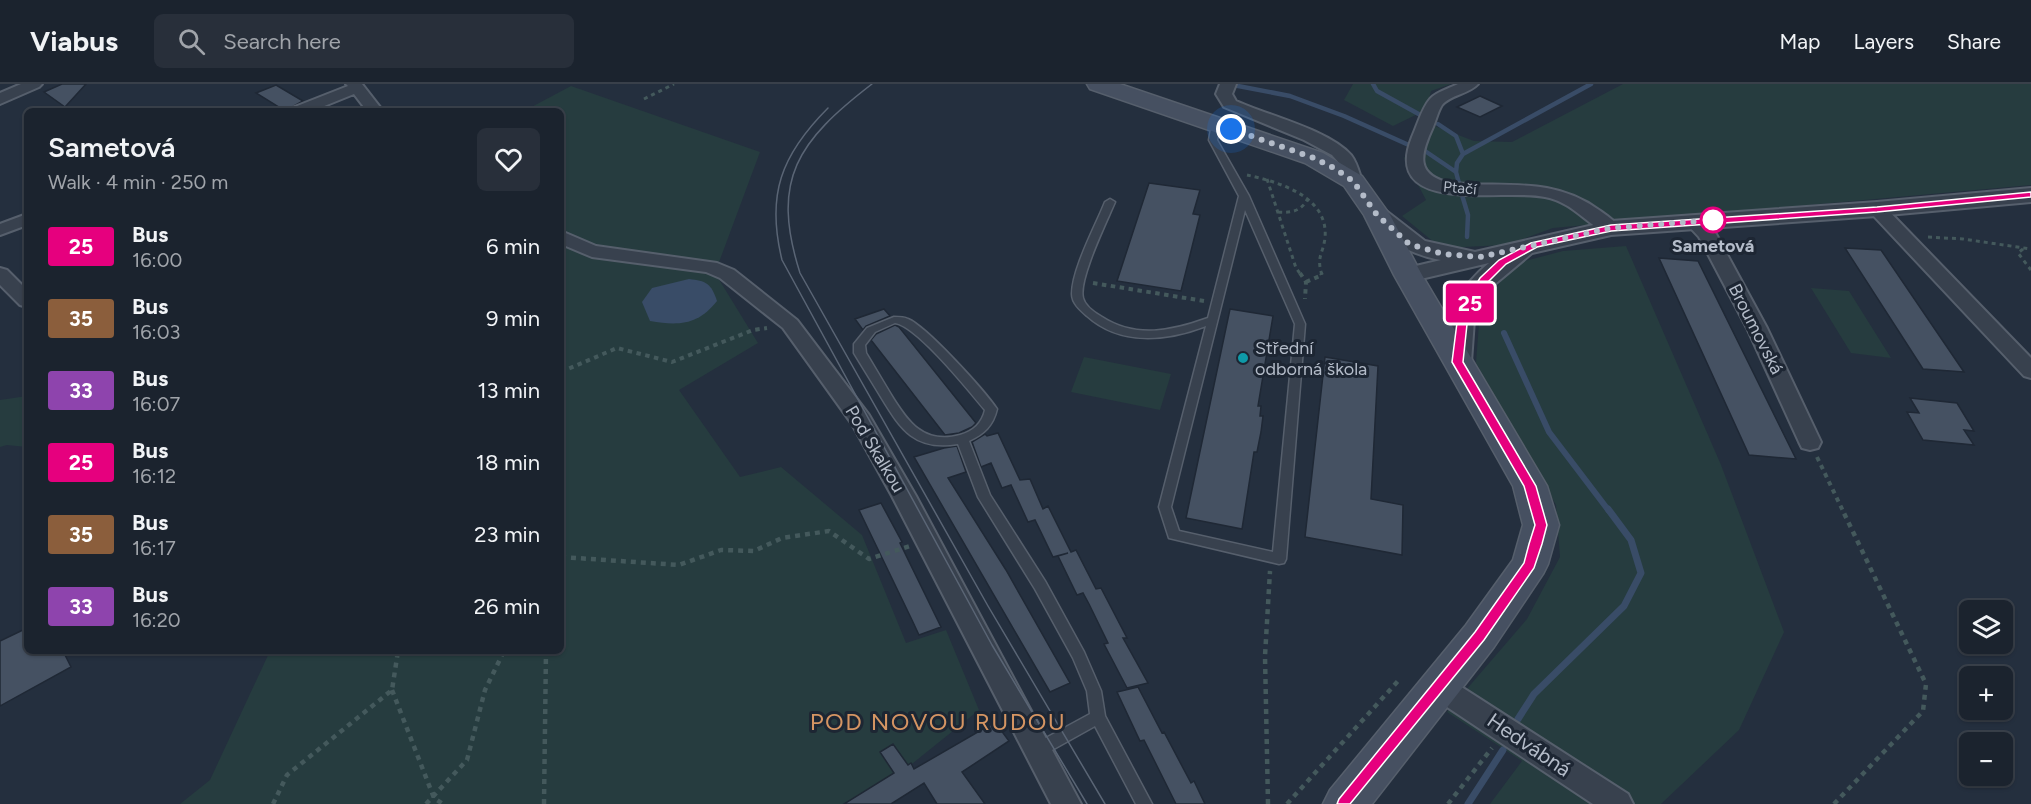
<!DOCTYPE html>
<html lang="en">
<head>
<meta charset="utf-8">
<style>
	:root { --surface:#1b232e; --page:#282f3a; --text:#f1f3f6; --muted:#a0a4aa; --line:#39404a }
	body { margin:0; font-family:Figtree,sans-serif; background:var(--page); color:var(--text); height:100vh; display:flex; flex-direction:column; font-size:22px; white-space:nowrap }
	* { box-sizing:border-box; margin:0 }
	p { font-size:20px; color:var(--muted) }
	.icon { flex:none; width:33px; height:33px; fill:none; stroke:currentColor; stroke-width:2; stroke-linecap:round; stroke-linejoin:round }
	.map { position:relative; flex:1; overflow:hidden }
	.details { position:absolute; left:24px; top:24px; width:540px; height:546px; display:flex; flex-direction:column; background:var(--surface); border-radius:9px; box-shadow:0 2px 4px #0004,0 0 0 2px var(--line) }
	.details>* { flex:none }
	.badge { padding:0 12px; border-radius:4px; font-size:21px; line-height:39px }
	.controls { position:absolute; left:1959px; top:516px; display:grid; gap:12px }
	.controls a { display:grid; place-items:center; width:54px; height:54px; border-radius:9px; background:var(--surface); box-shadow:0 2px 4px #0004,0 0 0 2px var(--line); font-size:30px }
	.you { position:absolute; width:30px; height:30px; margin:-15px; border:4px solid #fff; border-radius:50%; background:#1a73e8; box-shadow:0 0 0 9px #1a73e833 }
	.map>.badge { position:absolute; translate:-50% -50%; box-shadow:0 0 0 3px #fff }
	.round { display:grid; place-items:center; flex:none; width:63px; height:63px; border-radius:9px; background:var(--page) }
	.summary { display:flex; align-items:center; justify-content:space-between; height:102px; padding:0 24px }
	h1 { font-size:28px; font-weight:600; line-height:45px }
	ul { padding:0; list-style:none }
	li { display:flex; align-items:center; gap:18px; height:72px; padding:0 24px }
	li div { flex:1 }
	li b { display:block; font-size:22px }
	li em { font-style:normal }
	li .badge { min-width:66px; font-weight:700; text-align:center }
	header { display:flex; align-items:center; gap:36px; box-sizing:border-box; height:84px; padding:0 30px; background:var(--surface); border-bottom:2px solid var(--line) }
	header strong { font-size:28px }
	nav { display:flex; gap:33px; margin-inline-start:auto; font-size:21px }
	.search { width:420px; height:54px; background:var(--page); display:flex; align-items:center; gap:15px; box-sizing:border-box; padding:0 21px; border-radius:9px; color:var(--muted); font-size:22px }
	.map>svg:first-child { display:block }
</style>
</head>
<body>
<header>
<strong>Viabus</strong>
<div class="search"><svg class="icon" aria-label="search" viewBox="0 0 24 24"><circle cx="10" cy="10" r="6"/><path d="M15 15l6 6"/></svg>Search here</div>
<nav><a>Map</a><a>Layers</a><a>Share</a></nav>
</header>
<div class="map">
<svg width="2031" height="720" viewBox="0 0 2031 720">
	<rect width="100%" height="100%" fill="#242f3e"/>
	<path fill="#263c3f" d="M1353,0h98l-20,7 -5,19 -33,16 -49,-26z
		M1623,0h408v101l-478,43 -47,17 -65,3 -39,-32 24,-16 -22,-42 28,-33 42,16 38,1z
		M571,2l189,66 -45,121 43,70 -79,47 61,87 41,-10 81,68 44,108 40,-13 33,80 -117,94h-682l30,-24 60,-129h291v-540h-37z
		M1626,162l95,219 63,167 -45,98 -78,74h-171l32,-43 -75,-49 80,-93 33,-62 -4,-52 -80,-142 3,-39 21,-42 21,-20 42,-11z
		M1811,204l38,3 42,67 -40,-5z
		M1084,273l87,17 -11,36 -89,-18z
		M27,312v51l-20,-2 -7,2v-47z"/>
	<path fill="#394c67" d="M689,195c17,2 22,4 28,22 -19,24 -38,25 -67,20l-8,-19 10,-14z"/>
	<g fill="none" stroke-linecap="round" stroke-linejoin="round">
		<path stroke="#394c67" stroke-width="4.5" d="M1373,0l4,7 47,26
			M1233,1l57,11 54,20 67,30
			M1438,40l18,12 7,18 -6,9 -1,9
			M1425,67l31,21 4,15
			M1463,70l128,-70
			M1462,111l6,20 -1,22"/>
		<path stroke="#394c67" stroke-width="6" d="M1504,249l45,99 60,79"/>
		<path stroke="#394c67" stroke-width="7" d="M1518,635l16,-25 90,-88 17,-33 -10,-33 -23,-31
			M1468,720l35,-54"/>
	</g>
	<path fill="#455162" stroke="#1f2835" stroke-width="1.5" d="M62,0h24l-21,23 -21,-15z
		M276,1l27,16 -18,10 -29,-18z
		M1480,12l22,10 -22,11 -23,-10z
		M1149,99l51,7 -7,24 7,1 -19,76 -64,-10z
		M1845,164l36,2 83,122 -41,-3z
		M1659,174l39,3 98,198 -47,-4z
		M884,225l6,7 -24,10 -3,4 -8,-11z
		M1230,225l43,7 -15,90h3l-1,10h3l-2,16 -4,20h-3l-12,77 -56,-11z
		M895,241l4,2 77,96 -4,4 -13,6 -14,2 -74,-95 5,-6z
		M1325,273l53,9 -7,133 32,6 -1,50 -97,-18z
		M1910,314l47,5 17,28 -10,-1 10,15 -51,-5 -16,-28 12,1z
		M998,349l22,47 10,-1 13,30 5,-3 23,46 5,-2 20,39 5,-1 26,50h-4l25,45 -21,5 -23,-44 4,-1 -19,-39 -6,-11 -6,2 -19,-39 10,-3 -15,4 -18,-37 -7,2 -17,-37 -9,3 -11,-25 -10,4 -9,-25 13,-8 2,2z
		M957,362l9,26 -18,6 58,92 64,113 -20,9 -136,-235 30,-9z
		M881,419l21,39 -2,1 41,84 -22,8 -7,-15 -53,-110z
		M27,544v23h36l8,16 -71,39v-65z
		M1138,603l24,46 2,-1 27,51 3,-2 11,23h-29l-32,-64 -4,1 -23,-49z
		M995,638l14,19 -47,31 23,32h-48l-13,-21 -33,21h-47l50,-31 -14,-21 13,-8 15,21 3,-2 3,6z"/>
	<g fill="none" stroke-linecap="round" stroke-linejoin="round">
		<g stroke="#565f6c" stroke-width="3">
			<path id="service" d="M1216,37l4,3 -3,16 32,56 56,128 -19,235 -2,4 -5,1 -110,-26 -10,-31 47,-181c-39,15 -86,20 -119,-10 -7,-6 -15,-13 -15,-22 0,-25 24,-69 33,-92l5,-3 5,3c-8,19 -37,78 -32,96 2,8 12,15 19,19 34,22 70,14 106,1l31,-122 -30,-56 3,-16zM1245,126l50,114 -22,228 -94,-21 -8,-24z
				M894,233c4,0 10,0 14,2 19,8 76,71 89,90 -4,17 -13,25 -28,32l21,54 55,86 39,71 17,39 4,25 47,88h-16l-41,-78 -52,29 -5,2 -5,-2 -3,-5 3,-5 57,-31 -3,-23 -14,-33 -38,-69 -57,-92 -20,-53c-43,7 -57,-14 -77,-47 -9,-15 -18,-29 -27,-44v-9l13,-16zM895,239c22,3 74,68 90,87 -3,13 -11,21 -25,25 -37,10 -53,-14 -70,-42 -8,-13 -16,-27 -24,-40l-1,-8 10,-13z"/>
		</g>
		<g stroke="#565f6c" stroke-width="4">
			<path id="minor" d="M21,0h21l-3,3 -39,17v-11z
				M346,0h16l21,27h-16l-13,-17 -42,17h-22l2,-3 56,-22z
				M1220,0h16l-4,10 4,7c31,14 93,29 115,54 6,8 8,17 11,26l-3,4h-12l-7,-21 -8,-9 -28,-15 -80,-33 -8,-13z
				M1458,0h20c-9,10 -28,11 -36,21 -4,6 -6,15 -9,22 -13,28 -18,48 18,56 53,5 101,-7 148,27 7,5 16,11 21,18l-3,4c-4,1 -8,2 -13,0 -21,-12 -33,-30 -59,-35 -40,-9 -165,20 -133,-60 5,-11 10,-29 18,-38 6,-7 20,-11 28,-15z
				M1877,120l6,1 148,153v20l-7,-2 -153,-163 -3,-4 3,-4z
				M27,130v11l-27,10v-11z
				M1693,132l6,1 17,17 51,94 54,114 -3,6 -8,2 -8,-2 -3,-6 -52,-114 -48,-91 -15,-16 3,-4z
				M561,147l35,15 121,17 17,7 63,50 72,95 47,81 165,308h-30l-159,-308 -40,-72 -69,-96 -63,-50 -14,-6 -114,-15 -31,-13z
				M0,184l7,2 20,20v17l-7,-2 -20,-20z
				M1439,591l10,4 179,115 5,10h-40l-164,-109 -4,-8 4,-8z"/>
		</g>
		<g stroke="#565f6c" stroke-width="4">
			<path id="tertiary" d="M2031,104v14l-154,14 -266,19 -79,18 -37,31 -15,21 -6,15 -3,42 -4,6 -9,3 -9,-3c-5,-7 -4,-14 -3,-23 1,-33 17,-61 43,-82l-81,19 -9,-2 -3,-5 3,-5 42,-10c-29,-5 -58,-20 -75,-45l3,-5 8,-2 8,2 40,31 50,11 136,-31 266,-19z"/>
		</g>
		<g stroke="#565f6c" stroke-width="3">
			<path id="secondary" d="M1087,0h33l203,69 39,23 28,39 32,60 125,211 12,39 -11,39 -5,10 -49,73 -122,157h-49l7,-14 136,-165 47,-65 10,-35 -10,-39 -119,-211 -30,-60 -20,-29 -39,-23 -215,-74z"/>
		</g>
		<path stroke="#44595c" stroke-width="3" stroke-dasharray="4 4" stroke-linecap="butt" d="M644,15l30,-15
			M1247,91c31,7 82,21 78,63 -2,16 -9,19 -3,37
			M1267,95l29,89 5,7
			M1278,128c14,1 24,-1 30,-14
			M1928,153l35,2 68,10
			M2023,165l-5,4 13,17"/>
		<path stroke="#44595c" stroke-width="4" stroke-dasharray="4.5 4.5" stroke-linecap="butt" d="M1300,189l6,9 -1,17
			M1306,198l16,-7 -1,-2
			M1093,199l111,18
			M561,288l56,-24 55,14 81,-32 14,-2
			M1817,373l26,54"/>
		<path stroke="#44595c" stroke-width="4.5" stroke-dasharray="5 5" stroke-linecap="butt" d="M561,473l118,8 42,-15 33,1 28,-13 47,-7 40,28 41,-13
			M392,606l42,108 9,6
			M273,720l14,-29 105,-85 6,-39
			M426,720l41,-44 18,-70 19,-39
			M544,720l2,-153
			M1268,720l-3,-148 5,-85
			M1287,720l111,-123
			M1448,720l44,-56
			M1834,720l89,-93 3,-27 -84,-175"/>
		<use href="#service" fill="#38414e" fill-rule="evenodd"/>
		<use href="#minor" fill="#38414e" fill-rule="evenodd"/>
		<use href="#tertiary" fill="#38414e" fill-rule="evenodd"/>
		<use href="#secondary" fill="#465061" fill-rule="evenodd"/>
		<path stroke="#5a6575" stroke-width="1.5" d="M872,0c-74,57 -102,95 -72,189l188,333 117,198
			M828,24c-47,47 -62,87 -46,152l210,385 95,159"/>
	</g>
	<path fill="#e6007e" stroke="#fff" stroke-width="1.5" d="M2031,108v5l-154,15 -266,19 -74,16 -31,17 -18,18 -20,33 -5,47 73,124 11,39 -5,19 -8,24 -50,72 -134,164h-13l2,-5 136,-167 49,-69 5,-19 6,-19 -11,-39 -72,-124 6,-47 22,-37 19,-18 32,-17 80,-18 266,-18z"/>
	<g fill="none" stroke-linecap="round" stroke-linejoin="round">
		<path stroke="#b4bcc9" stroke-width="6" stroke-dasharray="0 10.8" d="M1231,45l83,29 20,10 19,13 24,34 32,29 34,10 37,3 131,-29 105,-8h-3"/>
	</g>
	<circle fill="#fff" stroke="#e6007e" stroke-width="3" cx="1713" cy="136" r="12"/>
	<circle fill="#0f9aa8" stroke="#1d2633" stroke-width="2" cx="1243" cy="274" r="6"/>
	<g text-anchor="middle" stroke-width="6" stroke-linejoin="round" paint-order="stroke">
		<g font-size="15" fill="#b4bcc9" stroke="#1d2633">
			<text transform="translate(1460 104) rotate(5)" y="5">Ptačí</text>
		</g>
		<g font-size="18" font-weight="bold" fill="#b4bcc9" stroke="#1d2633">
			<text x="1713" y="168">Sametová</text>
		</g>
		<g font-size="18" fill="#b4bcc9" stroke="#1d2633">
			<text transform="translate(1756 245) rotate(63)" y="6">Broumovská</text>
			<text transform="translate(875 365) rotate(59)" y="6">Pod Skalkou</text>
		</g>
		<g font-size="18" fill="#b4bcc9" stroke="#1d2633" text-anchor="start">
			<text x="1255" y="270">Střední<tspan x="1255" dy="21">odborná škola</tspan></text>
		</g>
		<g font-size="21" fill="#b4bcc9" stroke="#1d2633">
			<text transform="translate(1529 661) rotate(34)" y="7">Hedvábná</text>
		</g>
		<g font-size="24" letter-spacing="1.5" fill="#d59563" stroke="#1d2633">
			<text x="938" y="646">POD NOVOU RUDOU</text>
		</g>
	</g>
</svg>
<div class="controls">
<a><svg class="icon" aria-label="layers" viewBox="0 0 24 24"><path d="M12 4l9 5-9 5-9-5zM3 14l9 5 9-5"/></svg></a>
<a>+</a>
<a>−</a>
</div>
<div class="you" style="left:1231px;top:45px"></div>
<b class="badge" style="left:1470px;top:219px;background:#e6007e;color:#fff">25</b>
<section class="details">
<div class="summary"><div><h1>Sametová</h1><p>Walk · 4 min · 250 m</p></div><a class="round"><svg class="icon" aria-label="heart" viewBox="0 0 24 24"><path d="M12 20l-8-8c-3-5 5-10 8-4 3-6 11-1 8 4z"/></svg></a></div>
<ul>
<li><span class="badge" style="background:#e6007e;color:#fff">25</span><div><b>Bus</b><p>16:00</p></div><em>6 min</em></li>
<li><span class="badge" style="background:#8b5e3c;color:#fff">35</span><div><b>Bus</b><p>16:03</p></div><em>9 min</em></li>
<li><span class="badge" style="background:#8e44ad;color:#fff">33</span><div><b>Bus</b><p>16:07</p></div><em>13 min</em></li>
<li><span class="badge" style="background:#e6007e;color:#fff">25</span><div><b>Bus</b><p>16:12</p></div><em>18 min</em></li>
<li><span class="badge" style="background:#8b5e3c;color:#fff">35</span><div><b>Bus</b><p>16:17</p></div><em>23 min</em></li>
<li><span class="badge" style="background:#8e44ad;color:#fff">33</span><div><b>Bus</b><p>16:20</p></div><em>26 min</em></li>
</ul>
</section>
</div>
</body>
</html>
